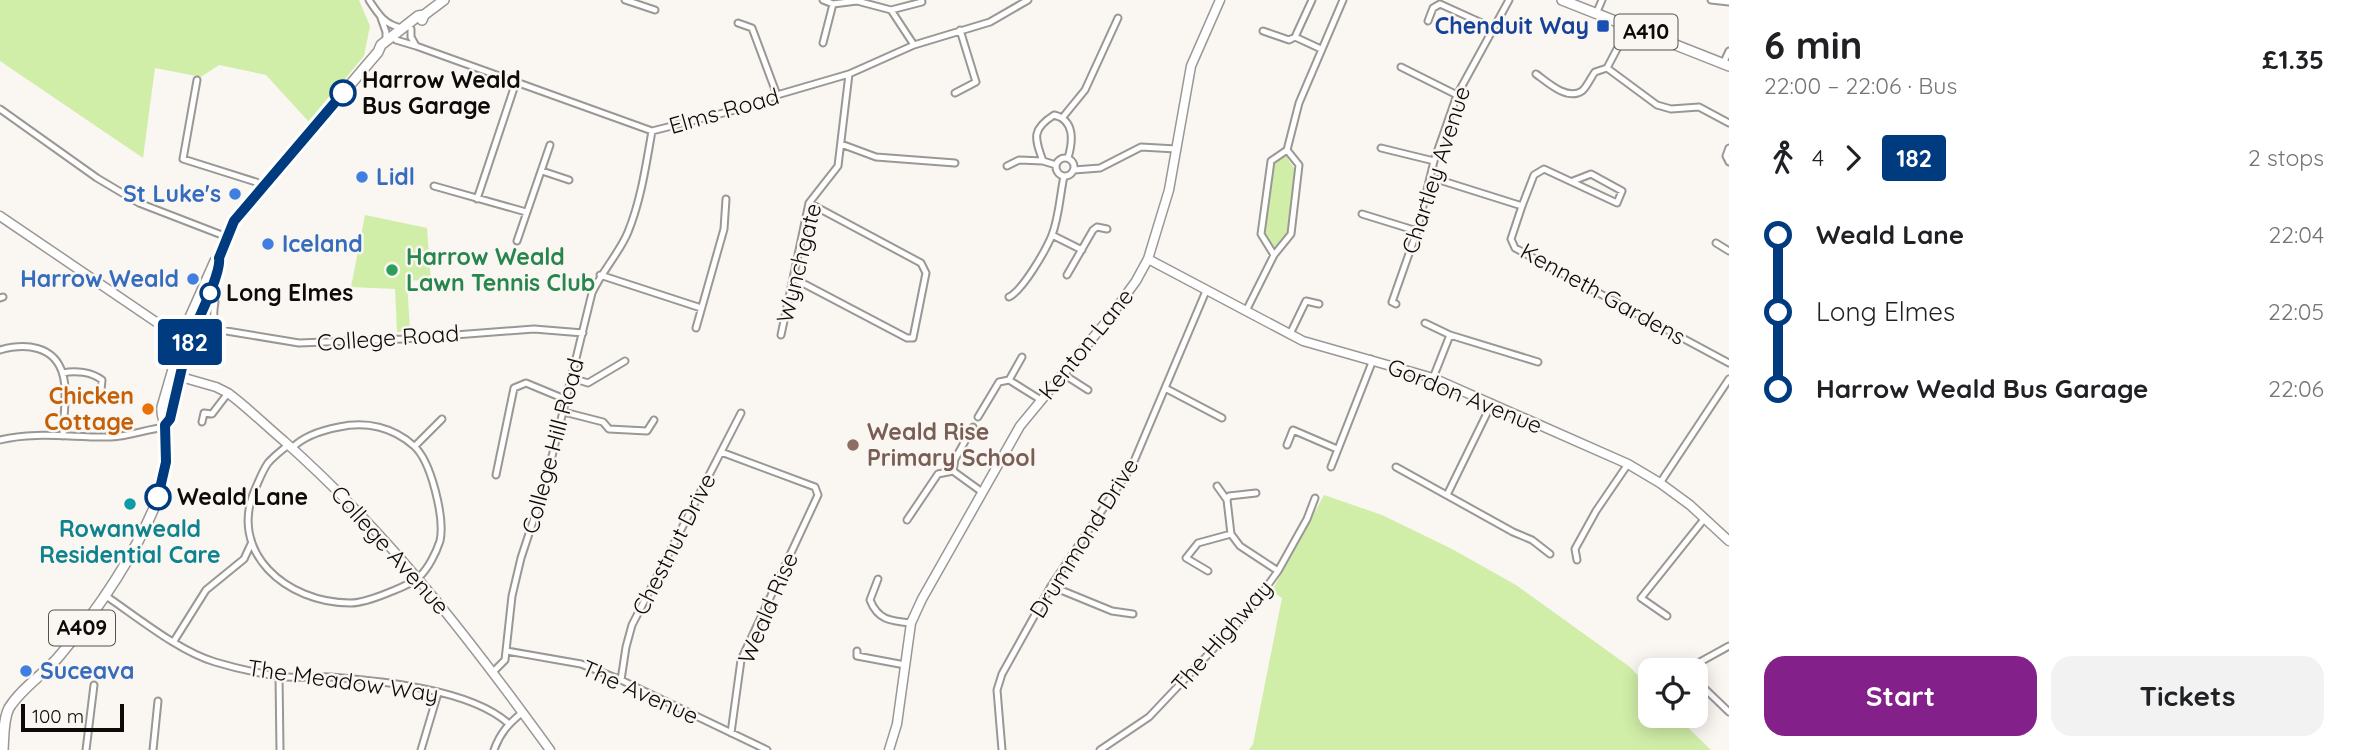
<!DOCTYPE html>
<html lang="en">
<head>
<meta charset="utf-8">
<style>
	:root { --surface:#fff; --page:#f2f2f2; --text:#202124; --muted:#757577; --accent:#84208a }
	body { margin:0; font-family:Quicksand,sans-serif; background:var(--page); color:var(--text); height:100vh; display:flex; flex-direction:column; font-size:26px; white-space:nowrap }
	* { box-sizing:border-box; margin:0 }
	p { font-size:23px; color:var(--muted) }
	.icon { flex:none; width:38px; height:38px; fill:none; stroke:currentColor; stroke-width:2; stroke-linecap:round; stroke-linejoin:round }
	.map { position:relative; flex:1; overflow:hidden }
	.details { display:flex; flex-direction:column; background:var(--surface); width:630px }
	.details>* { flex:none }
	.badge { padding:0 14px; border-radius:5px; font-size:24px; line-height:46px }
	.buttons { position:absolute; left:1638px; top:658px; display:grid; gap:14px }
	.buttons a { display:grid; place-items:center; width:70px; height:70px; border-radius:14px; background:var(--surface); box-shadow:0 4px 18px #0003; font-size:35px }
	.scale { position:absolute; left:21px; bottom:18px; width:103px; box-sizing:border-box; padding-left:7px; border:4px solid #0c0b0a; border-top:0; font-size:19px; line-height:24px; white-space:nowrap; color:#0c0b0a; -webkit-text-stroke:5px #faf6f2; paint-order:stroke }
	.map>.badge { position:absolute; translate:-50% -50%; box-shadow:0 0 0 4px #fff }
	.legs { display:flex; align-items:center; gap:10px; height:77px; padding:0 35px; font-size:23px }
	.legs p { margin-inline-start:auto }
	.overview { display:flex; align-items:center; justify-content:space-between; height:119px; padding:0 35px }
	h1 { font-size:38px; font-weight:700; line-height:52px }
	.cta { display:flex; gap:14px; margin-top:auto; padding:14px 35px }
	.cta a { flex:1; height:80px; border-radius:21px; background:var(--accent); color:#fff; font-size:28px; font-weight:700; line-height:80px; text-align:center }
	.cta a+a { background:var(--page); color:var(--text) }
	ul { padding:0 35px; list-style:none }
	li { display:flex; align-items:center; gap:24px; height:77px; font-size:26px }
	li i { display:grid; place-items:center; width:10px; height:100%; margin:0 9px; background:currentColor }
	li i::after { content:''; width:18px; height:18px; margin:-9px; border:5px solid; border-radius:50%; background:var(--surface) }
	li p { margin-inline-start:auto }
	li:first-child i { background:linear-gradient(#0000 50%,currentColor 0) }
	li:last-child i { background:linear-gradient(currentColor 50%,#0000 0) }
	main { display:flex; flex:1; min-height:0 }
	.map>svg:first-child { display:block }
</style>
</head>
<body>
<main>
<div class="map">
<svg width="1729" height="750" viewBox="0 0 1729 750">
	<rect width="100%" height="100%" fill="#faf6f2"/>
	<path fill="#d0eea8" d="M0,0h359l11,26 -6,30 -55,66 -43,-47 -47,-10 -18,12 -46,-9 -12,90 -143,-97z
		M1286,156l10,15 -8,60 -13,17 -12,-15 11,-70z
		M365,215l62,13 4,53 -24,-1 3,51 -13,1 -2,-43 -44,-2z
		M1324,495l58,20 70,34 64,36 114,82 20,22v27h26l35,34h-462l4,-6 29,-146 -10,-7z"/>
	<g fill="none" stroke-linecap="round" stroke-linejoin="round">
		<g stroke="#9a9794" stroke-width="9">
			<path id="street" d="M369,0c9,14 16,25 33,28
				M625,0l30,10
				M823,0l10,4 24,-3 34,9 23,35
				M1711,0l18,2
				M891,10l31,-8
				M1596,14l6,-14
				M381,18l5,14v9
				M1428,21l5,-13 7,-4 53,24
				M738,23l14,5 25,67
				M1629,26l-22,42 50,37 14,4 28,-2 30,16
				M411,29v8l5,9 236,85 103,-26 22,-10 72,-21 65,-29 76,-23 38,-22
				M1263,31l26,9 6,-3 17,-37
				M1295,37l26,12
				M396,40l20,6
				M823,43l10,-39
				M1723,64l6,-13
				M1401,67l56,28
				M1536,74c11,8 31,27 46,17 5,-4 9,-14 13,-19l12,-4
				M197,80l-14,79 73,23 8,4
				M955,93l21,-11 -16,-52
				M0,109l97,69 42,25 88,34
				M1063,117l22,-27 33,-72
				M841,144l35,13 79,6
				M1381,148l53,13
				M1729,148l-3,8 3,6
				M1056 167a9 9 0 1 1 18 0a9 9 0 1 1-18 0Z
				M1056,165l-13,-4c-9,-24 -11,-32 11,-46 21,5 19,26 14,43
				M1007,166l12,-6 24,1
				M1074,170l26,-2 41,-21 35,2
				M542,171l27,9
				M1430,177l92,29 12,-31 10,-6 73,34 5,-12 -31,-17 -18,7
				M434,186l92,26
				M477,199l39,-117
				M1522,206l-11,33 4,9 214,115
				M1362,214l55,17
				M1052,235l30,15
				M517,241l33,-96
				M1716,243l13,8
				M1274,255l-13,-21 10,-73 16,-11 12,-47 44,-103
				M600,275l101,33
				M1067,275l26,-45 4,-3 10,2
				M793,278l114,60h6l13,-65 -5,-10 -112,-60
				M208,294l7,8c-2,13 -3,18 7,27
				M1009,297c14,-7 37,-47 43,-62 7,-18 8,-40 12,-59
				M0,298l3,-1
				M1396,304l-4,-2 25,-71 17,-70 23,-66 52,-95
				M1246,311l28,-56 17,-21 8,-69 -12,-15
				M1425,323l25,12
				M196,326l103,17 104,-4 131,-10 49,4
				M696,328l28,-99 2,-30
				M1290,334l16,-33 13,3
				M781,335l28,-132 29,-37 11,-92
				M0,350c25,-7 55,-5 63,25 5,18 0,42 0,61
				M63,373c12,-3 29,-1 39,7l-1,10
				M1063,374l25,16
				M572,378l16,5 37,-22
				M1433,378l17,-43 88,27
				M1009,380l32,20
				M1165,388l57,30
				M564,412l39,10 6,7 38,2 7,-11
				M978,417l21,-35 10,-2 13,-23
				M202,422l2,-9 8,1 16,-21
				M0,440c35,-9 75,-2 111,-3 19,-1 36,-8 55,-10
				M288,445c-7,6 -14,11 -20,18 -5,7 -8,15 -12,24 -30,65 31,116 94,116 13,0 28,-6 40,-11 10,-4 21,-8 29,-15 9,-8 17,-24 21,-36 5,-23 -9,-80 -26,-95 -21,-19 -48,-25 -75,-19 -16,3 -35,9 -47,21
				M1287,445l6,-15 44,19
				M415,446l27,-27
				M721,452l94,35 3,8 -77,165 -10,73
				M1331,467l40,-102v-6
				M1396,467l117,65 19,8 18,14
				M953,471l29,21
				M496,475l18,-87 12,-5 41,17
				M1660,483l69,-104
				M1217,486l10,14 4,34 9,12 38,25
				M1447,495l45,-92
				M1227,500l2,-4 27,-3
				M907,520l31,-46 15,-3 2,-12 18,-32
				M1577,560l-2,-11 21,-38 32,-47
				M1208,571l-22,-13 12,-15 33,-9
				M878,579l-8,21c8,20 20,21 41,23
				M1051,586l61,25 21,3
				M106,596c31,21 74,56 109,66 20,6 42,11 63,14 17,3 35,0 53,1 50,4 140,12 178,47
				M1667,616l-26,-18 64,-80
				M174,641l32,-51 38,-31 7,-15
				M1729,646l-29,16 -4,7 7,18 26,25
				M507,651l74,13 40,16 146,70
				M857,651v5l48,9
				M494,671l11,-11 7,-64 9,-38 24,-73 47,-192c10,-22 28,-41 36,-61 13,-32 18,-67 24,-101
				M279,676l1,74
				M621,680l5,-33 6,-22 109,-212
				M86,750l8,-65
				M153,750l5,-49
				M421,750l17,-57
				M494,750c6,-17 15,-27 29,-38
				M1002,750l-5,-60 5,-16 49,-88 81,-120 74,-175
				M1100,750l49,-33 101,-107 28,-39 29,-52 8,-21"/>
		</g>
		<g stroke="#9a9794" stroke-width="11">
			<path id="secondary" d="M0,216l159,108 2,5 16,11
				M1148,259l155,82 130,37 195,86 32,19 30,22 39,36
				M159,324h5l17,10
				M174,375l42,12 12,6c19,14 37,32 56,48 105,93 184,196 266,309
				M889,750l8,-26 14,-101 11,-24 98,-173 90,-109 26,-36 12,-22 21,-69 22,-124 29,-66"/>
		</g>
		<g stroke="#9a9794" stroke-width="12">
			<path id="primary" d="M1562,0l167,66
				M422,20l2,-5 20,-15
				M183,333l32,-72 4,-3 15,-37 144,-169 3,-7 37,-29 6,-1
				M165,425l5,-6 17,-73 3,-4v-4c7,-16 32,-66 29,-80
				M3,750c1,-13 0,-30 6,-42 13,-21 37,-35 52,-54 39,-47 73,-97 96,-153 8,-21 12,-51 9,-73 -2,-8 -5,-12 -4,-21l18,-62"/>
		</g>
		<use href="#street" stroke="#fff" stroke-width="5"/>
		<use href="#secondary" stroke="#fff" stroke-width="8"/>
		<use href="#primary" stroke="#fff" stroke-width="9"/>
	</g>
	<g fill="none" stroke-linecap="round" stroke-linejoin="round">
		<g stroke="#fff" stroke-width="16">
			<path id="line-1" d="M158,497l8,-35 -1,-37 5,-6 17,-73 3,-4v-4c7,-16 32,-66 29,-80l15,-37 109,-128"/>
		</g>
		<use href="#line-1" stroke="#003b80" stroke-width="10"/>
	</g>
	<rect fill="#1a4fb4" stroke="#faf6f2" stroke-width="2.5" x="1596" y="19" width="14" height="14" rx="3.5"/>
	<g fill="#fff" stroke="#003b80" stroke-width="3.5">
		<circle cx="343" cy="93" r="12"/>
		<circle cx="210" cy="293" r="9"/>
		<circle cx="158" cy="497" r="12"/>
	</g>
	<g fill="#3f7fe0" stroke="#faf6f2" stroke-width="2.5">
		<circle cx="362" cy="177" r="7"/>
		<circle cx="235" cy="194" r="7"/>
		<circle cx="268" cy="244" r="7"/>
		<circle cx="193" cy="279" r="7"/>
		<circle cx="26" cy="671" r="7"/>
	</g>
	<circle fill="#2e9e5b" stroke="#faf6f2" stroke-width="2.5" cx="392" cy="270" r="7"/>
	<circle fill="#e8710a" stroke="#faf6f2" stroke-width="2.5" cx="148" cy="409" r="7"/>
	<circle fill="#8d6e63" stroke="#faf6f2" stroke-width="2.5" cx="853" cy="445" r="7"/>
	<circle fill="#0f9aa8" stroke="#faf6f2" stroke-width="2.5" cx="130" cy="504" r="7"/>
	<g text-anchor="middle" stroke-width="5" stroke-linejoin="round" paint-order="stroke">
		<g fill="#faf6f2" stroke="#535250" stroke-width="2">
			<rect x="1614.5" y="14.5" width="63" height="35" rx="5"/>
			<rect x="49" y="610.5" width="66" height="35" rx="5"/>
		</g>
		<g font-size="21" font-weight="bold" fill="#0c0b0a">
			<text x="1646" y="39">A410</text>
			<text x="82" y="635">A409</text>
		</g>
		<g font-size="23" font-weight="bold" fill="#164399" stroke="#faf6f2" text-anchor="end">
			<text x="1589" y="34">Chenduit Way</text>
		</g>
		<g font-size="23" font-weight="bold" fill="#0c0b0a" stroke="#faf6f2" text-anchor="start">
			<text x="362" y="88">Harrow Weald<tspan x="362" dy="26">Bus Garage</tspan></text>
			<text x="226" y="301">Long Elmes</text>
			<text x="177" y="505">Weald Lane</text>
		</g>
		<g font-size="23" fill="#0c0b0a" stroke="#faf6f2">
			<text transform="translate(724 111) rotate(-16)" y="8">Elms Road</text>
			<text transform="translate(1436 170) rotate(-72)" y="8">Chartley Avenue</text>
			<text transform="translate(799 263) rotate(-76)" y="8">Wynchgate</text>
			<text transform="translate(1603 294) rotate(29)" y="8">Kenneth Gardens</text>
			<text transform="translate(388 338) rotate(-4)" y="8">College Road</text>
			<text transform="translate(1086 344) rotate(-51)" y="8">Kenton Lane</text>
			<text transform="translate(1465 396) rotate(22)" y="8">Gordon Avenue</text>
			<text transform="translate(553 446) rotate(-75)" y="8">College Hill Road</text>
			<text transform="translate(1084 538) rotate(-58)" y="8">Drummond Drive</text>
			<text transform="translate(674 544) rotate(-63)" y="8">Chestnut Drive</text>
			<text transform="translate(390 550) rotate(48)" y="8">College Avenue</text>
			<text transform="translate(768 608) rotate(-67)" y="8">Weald Rise</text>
			<text transform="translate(1222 636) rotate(-49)" y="8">The Highway</text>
			<text transform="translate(343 681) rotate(8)" y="8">The Meadow Way</text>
			<text transform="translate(640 692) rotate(24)" y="8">The Avenue</text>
		</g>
		<g font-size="23" font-weight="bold" fill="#366cbe" stroke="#faf6f2" text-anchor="start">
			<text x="376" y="185">Lidl</text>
			<text x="221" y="202" text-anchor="end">St Luke's</text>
			<text x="282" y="252">Iceland</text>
			<text x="179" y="287" text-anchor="end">Harrow Weald</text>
			<text x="40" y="679">Suceava</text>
		</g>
		<g font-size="23" font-weight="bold" fill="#27864d" stroke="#faf6f2" text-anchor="start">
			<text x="406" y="265">Harrow Weald<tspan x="406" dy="26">Lawn Tennis Club</tspan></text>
		</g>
		<g font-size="23" font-weight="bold" fill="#c56008" stroke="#faf6f2" text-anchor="end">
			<text x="134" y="404">Chicken<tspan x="134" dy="26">Cottage</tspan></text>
		</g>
		<g font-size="23" font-weight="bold" fill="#785e54" stroke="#faf6f2" text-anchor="start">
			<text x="867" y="440">Weald Rise<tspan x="867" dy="26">Primary School</tspan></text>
		</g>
		<g font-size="23" font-weight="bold" fill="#0d838f" stroke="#faf6f2">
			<text x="130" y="537">Rowanweald<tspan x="130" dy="26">Residential Care</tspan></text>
		</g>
	</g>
</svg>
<div class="buttons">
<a><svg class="icon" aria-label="locate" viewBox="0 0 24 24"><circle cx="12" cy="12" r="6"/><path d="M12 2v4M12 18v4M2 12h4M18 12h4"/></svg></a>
</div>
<div class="scale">100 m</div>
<b class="badge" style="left:190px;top:342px;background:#003b80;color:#fff">182</b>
</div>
<section class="details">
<div class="overview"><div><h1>6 min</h1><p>22:00 – 22:06 · Bus</p></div><b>£1.35</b></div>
<div class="legs"><svg class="icon" aria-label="walk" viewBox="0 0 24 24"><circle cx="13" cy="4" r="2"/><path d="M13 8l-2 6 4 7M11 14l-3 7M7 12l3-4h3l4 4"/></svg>4<svg class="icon" aria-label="forward" viewBox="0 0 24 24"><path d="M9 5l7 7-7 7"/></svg><b class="badge" style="background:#003b80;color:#fff">182</b><p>2 stops</p></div>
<ul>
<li><i style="color:#003b80"></i><b>Weald Lane</b><p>22:04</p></li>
<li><i style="color:#003b80"></i><span>Long Elmes</span><p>22:05</p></li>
<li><i style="color:#003b80"></i><b>Harrow Weald Bus Garage</b><p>22:06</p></li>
</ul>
<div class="cta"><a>Start</a><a>Tickets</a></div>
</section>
</main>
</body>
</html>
